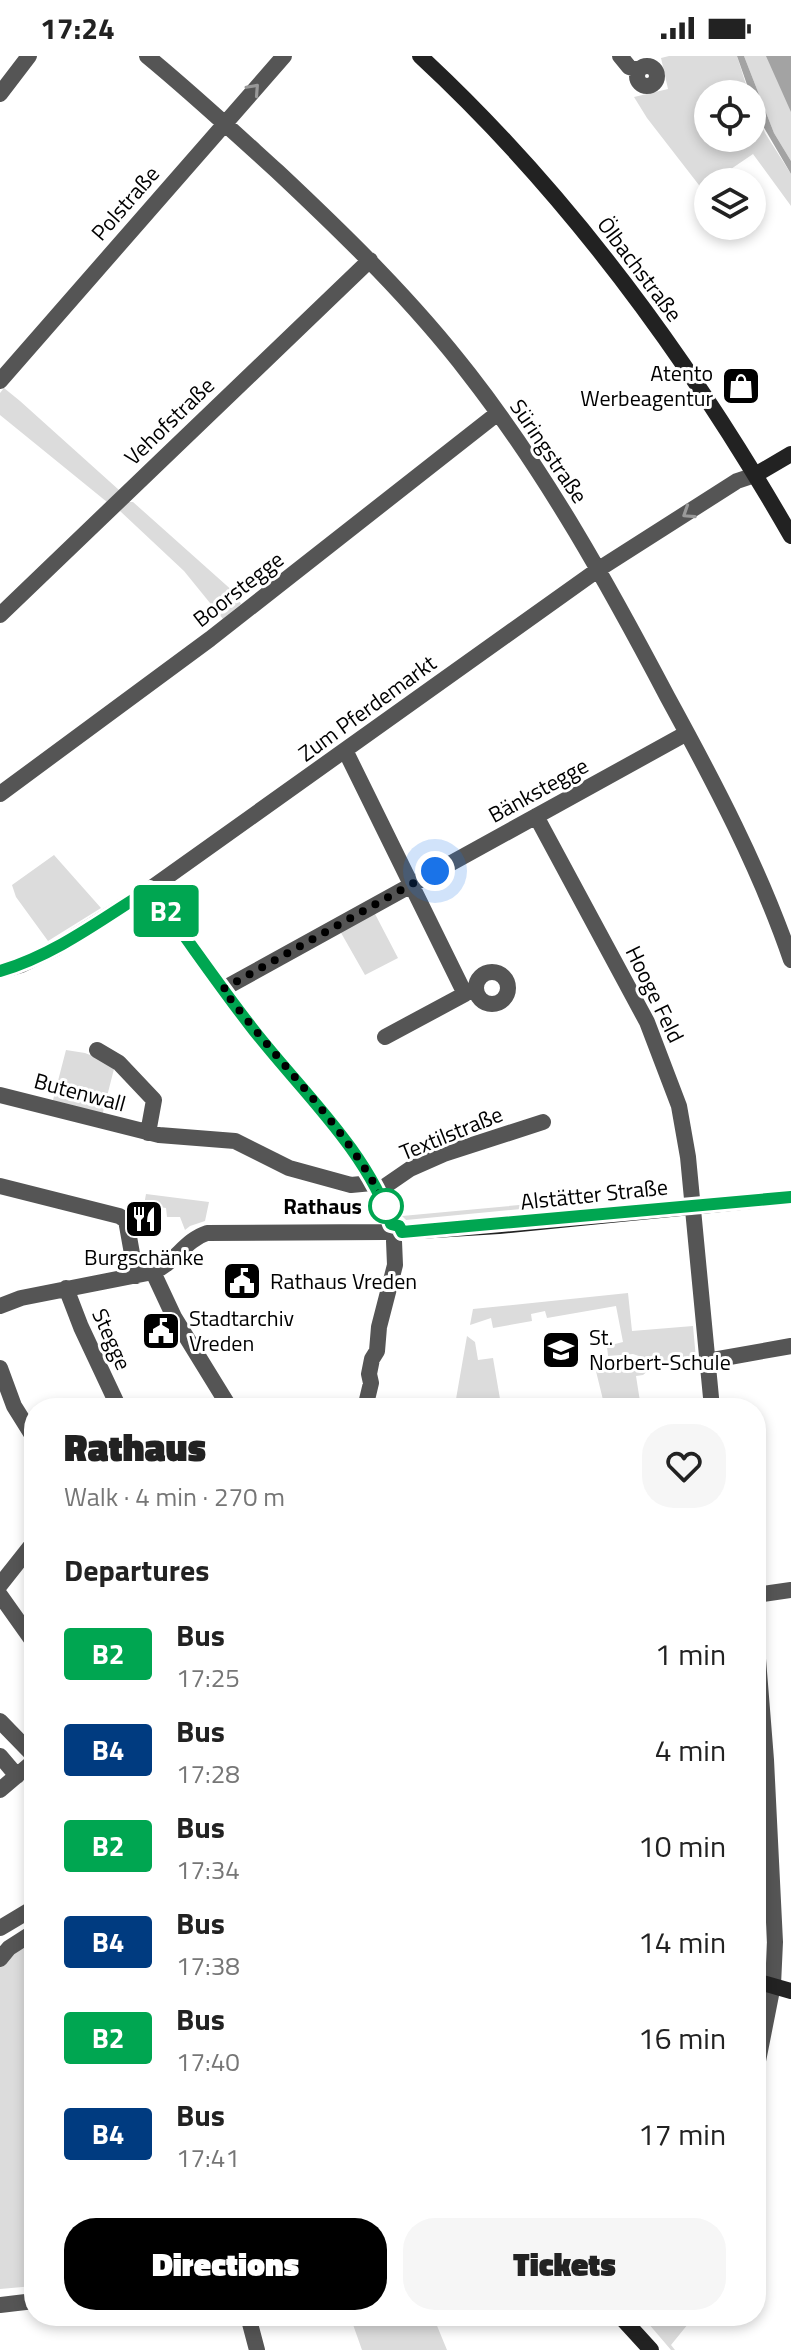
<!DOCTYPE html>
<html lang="en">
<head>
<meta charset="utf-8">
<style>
	:root { --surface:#fff; --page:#f6f6f6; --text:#222; --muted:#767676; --accent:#000 }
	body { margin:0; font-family:"Titillium Web",sans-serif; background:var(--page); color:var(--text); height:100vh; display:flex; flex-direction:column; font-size:30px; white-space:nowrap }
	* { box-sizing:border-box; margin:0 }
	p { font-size:26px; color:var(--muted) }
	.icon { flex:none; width:44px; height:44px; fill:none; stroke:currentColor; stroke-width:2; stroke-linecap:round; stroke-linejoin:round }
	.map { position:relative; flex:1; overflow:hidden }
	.side { position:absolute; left:24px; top:1342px; width:742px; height:928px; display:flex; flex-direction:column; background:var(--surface); border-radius:32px; box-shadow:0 4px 12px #0003 }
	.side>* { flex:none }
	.badge { padding:0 16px; border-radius:6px; font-size:28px; line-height:52px }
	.tools { position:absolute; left:694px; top:24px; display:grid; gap:16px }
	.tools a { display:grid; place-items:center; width:72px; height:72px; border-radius:50%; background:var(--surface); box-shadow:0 4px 12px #0003; font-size:40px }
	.you { position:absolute; width:40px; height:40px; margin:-20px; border:6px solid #fff; border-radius:50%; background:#1a73e8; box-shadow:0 0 0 12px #1a73e833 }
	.map>.badge { position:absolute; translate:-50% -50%; box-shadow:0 0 0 4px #fff }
	h2 { padding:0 40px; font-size:30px; line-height:72px }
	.round { display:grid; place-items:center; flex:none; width:84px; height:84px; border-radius:32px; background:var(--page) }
	.headline { display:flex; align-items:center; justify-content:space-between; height:136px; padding:0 40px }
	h1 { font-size:38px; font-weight:800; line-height:60px }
	.button { display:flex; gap:16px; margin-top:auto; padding:16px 40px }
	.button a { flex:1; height:92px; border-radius:32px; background:var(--accent); color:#fff; font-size:32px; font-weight:800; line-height:92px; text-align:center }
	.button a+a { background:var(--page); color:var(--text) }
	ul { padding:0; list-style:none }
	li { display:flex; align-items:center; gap:24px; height:96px; padding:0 40px }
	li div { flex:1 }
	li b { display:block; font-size:30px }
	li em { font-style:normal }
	li .badge { min-width:88px; font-weight:700; text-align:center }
	.status { display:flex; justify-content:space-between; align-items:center; height:56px; padding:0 40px; background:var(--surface); direction:ltr }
	.status svg { height:22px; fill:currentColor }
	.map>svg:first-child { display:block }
</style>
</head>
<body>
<div class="status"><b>17:24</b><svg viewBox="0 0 49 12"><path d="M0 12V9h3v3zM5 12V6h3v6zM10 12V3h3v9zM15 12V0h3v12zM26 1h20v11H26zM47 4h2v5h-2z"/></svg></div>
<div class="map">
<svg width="791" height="2294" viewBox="0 0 791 2294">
	<rect width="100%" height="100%" fill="#fff"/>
	<path fill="#dcdcdc" d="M669,0h68l12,38h-41v44h44v-37l13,32 26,41v32l-38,-52 -41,28h-4l-6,7 -55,-71 -13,-21 34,-8 -7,-31z
		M744,0h47v105l-17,-28z
		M4,332l16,13 99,89 -12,12 -107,-87v-22z
		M128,446h5l102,91 6,11 -18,15 -39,-48 -64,-60z
		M54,799l47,53 -53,33 -32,-44 -4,-12z
		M374,856l24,46 -33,17 -25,-44z
		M66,994l19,3 30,12 -13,51 -50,-12z
		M146,1138l63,8 -4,19 -15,5 -5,4 -5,-13h-13l-1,-9 -22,-3z
		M563,1145v4l-157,15 -4,-4z
		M628,1237l4,38 61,-5 3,33 -37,4 -26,-9 -25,2 -1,-10 16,-4 -7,-36 -69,12 -2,-7 -14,3 1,7 -39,7 -2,-10 -21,7 3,-16z
		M467,1280l8,6 3,18 15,-2 7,41h-44z
		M621,1303l21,4 8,6 -7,6 -7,1 5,32h-36l-11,-45z
		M756,1697l7,216 -7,-2z
		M34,1882v348l-34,3v-322l12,-14z
		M350,2260h83l14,34h-85z
		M642,2260h36l10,8 -17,21 4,5h-4z"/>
	<path fill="#a3a3a3" d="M737,0h7l30,77 17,28v13l-32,-55z
		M766,0h25v56z"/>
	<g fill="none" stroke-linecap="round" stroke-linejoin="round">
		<path stroke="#555" stroke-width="16" d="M147,0c45,37 88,77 131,116 68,64 134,128 191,202 78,100 140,212 199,324 46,84 92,171 123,262
			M620,0l9,11 9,3
			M637 20a10 10 0 1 1 20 0a10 10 0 1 1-20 0Z
			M0,38l29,-38
			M0,325l284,-325
			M0,559l370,-355
			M345,694l120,244 -80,43
			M0,738l210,-155 288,-226
			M536,760l111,206 32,84 9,51 24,251
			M150,833c34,45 65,91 99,135 46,61 120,127 142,200
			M0,915l21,-6 35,-17 94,-59 449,-320 138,-88 18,-6
			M476 932a16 16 0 1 1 32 0a16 16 0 1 1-32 0Z
			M223,933l464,-256
			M97,994l22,13 35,37 -6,33
			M0,1039l159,40 76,6 54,27 62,17 21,-2
			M0,1130l119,30 7,4 10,56
			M378,1135l32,-22 34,-15 99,-32
			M153,1216l21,45 56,91
			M66,1232l15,39 38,81
			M0,1250l21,-8 132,-26c22,-9 32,-32 54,-39l178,-1
			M707,1305l84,-15
			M0,1312l14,38 20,32
			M365,1352l6,-25 -2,-9 3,-15 5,-8 2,-24 16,-62 -1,-24
			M0,1529l34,-43
			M0,1539l34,48
			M756,1539l35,-5
			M756,1578l10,126 9,182 -2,43 -17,86
			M0,1665l34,35
			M0,1700l17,20
			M0,1734l34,-29
			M0,1872l32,-19 2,-5
			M0,1903l9,-11 25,-16
			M0,2249l34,-4
			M248,2260l9,34"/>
		<path stroke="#222" stroke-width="16" d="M420,0c149,138 270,304 371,480
			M755,419l36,-21
			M402,1176l97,-6 292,-29
			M756,1925l35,10
			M620,2260l31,34"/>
	</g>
	<defs><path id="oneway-chevron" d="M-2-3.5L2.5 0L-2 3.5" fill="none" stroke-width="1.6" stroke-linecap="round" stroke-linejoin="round" transform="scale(2)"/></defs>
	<g stroke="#999">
		<use href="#oneway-chevron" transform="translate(254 33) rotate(-48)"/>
		<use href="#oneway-chevron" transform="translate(688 457) rotate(147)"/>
	</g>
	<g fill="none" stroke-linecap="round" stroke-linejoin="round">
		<g stroke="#fff" stroke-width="18">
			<path id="line" d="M0,915c55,-16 102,-52 150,-82 34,45 65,91 99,135 46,61 119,126 142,200l8,2 3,6 389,-35"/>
		</g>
		<use href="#line" stroke="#00a651" stroke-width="12"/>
		<path stroke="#000" stroke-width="8" stroke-dasharray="0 14.4" d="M386,1150c-37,-77 -111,-146 -163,-217l212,-118"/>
	</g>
	<defs>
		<g id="shop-square" transform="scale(2)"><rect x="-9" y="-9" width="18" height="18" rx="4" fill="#000" stroke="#fff"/><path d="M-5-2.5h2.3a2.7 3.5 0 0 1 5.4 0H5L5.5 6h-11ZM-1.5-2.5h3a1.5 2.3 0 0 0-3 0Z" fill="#fff"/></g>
		<g id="restaurant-square" transform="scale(2)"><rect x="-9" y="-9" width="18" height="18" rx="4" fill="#000" stroke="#fff"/><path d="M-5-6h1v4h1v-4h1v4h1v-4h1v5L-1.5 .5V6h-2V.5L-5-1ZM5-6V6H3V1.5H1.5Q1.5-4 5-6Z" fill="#fff"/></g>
		<g id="civic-square" transform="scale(2)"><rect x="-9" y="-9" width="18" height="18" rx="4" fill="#000" stroke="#fff"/><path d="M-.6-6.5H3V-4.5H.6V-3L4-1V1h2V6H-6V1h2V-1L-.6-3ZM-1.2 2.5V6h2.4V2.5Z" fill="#fff"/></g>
		<g id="school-square" transform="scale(2)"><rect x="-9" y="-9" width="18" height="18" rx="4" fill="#000" stroke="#fff"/><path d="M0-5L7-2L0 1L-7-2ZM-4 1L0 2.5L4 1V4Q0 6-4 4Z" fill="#fff"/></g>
	</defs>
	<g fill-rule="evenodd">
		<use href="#shop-square" x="741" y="330"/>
		<use href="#restaurant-square" x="144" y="1163"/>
		<use href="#civic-square" x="242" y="1225"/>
		<use href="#civic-square" x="161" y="1275"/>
		<use href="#school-square" x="561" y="1294"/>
	</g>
	<circle fill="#fff" stroke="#00a651" stroke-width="4" cx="386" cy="1150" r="16"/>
	<g text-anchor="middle" stroke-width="6" stroke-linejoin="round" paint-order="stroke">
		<g font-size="22" fill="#000" stroke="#fff">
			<text transform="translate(125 147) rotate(-49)" y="8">Polstraße</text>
			<text transform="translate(640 213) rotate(53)" y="8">Ölbachstraße</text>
			<text transform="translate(169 365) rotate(-44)" y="8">Vehofstraße</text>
			<text transform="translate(549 395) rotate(56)" y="8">Süringstraße</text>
			<text transform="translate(238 533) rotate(-38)" y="8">Boorstegge</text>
			<text transform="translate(367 652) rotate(-36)" y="8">Zum Pferdemarkt</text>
			<text transform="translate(538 734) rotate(-29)" y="8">Bänkstegge</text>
			<text transform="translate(655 938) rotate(64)" y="8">Hooge Feld</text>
			<text transform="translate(80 1036) rotate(15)" y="8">Butenwall</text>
			<text transform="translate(451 1077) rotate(-22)" y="8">Textilstraße</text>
			<text transform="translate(594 1138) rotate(-6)" y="8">Alstätter Straße</text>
			<text transform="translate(112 1283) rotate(66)" y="8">Stegge</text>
		</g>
		<g font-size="22" fill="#000" stroke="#fff" text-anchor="start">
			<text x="713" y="325" text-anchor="end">Atento<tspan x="713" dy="25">Werbeagentur</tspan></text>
			<text x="144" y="1209" text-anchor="middle">Burgschänke</text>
			<text x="270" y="1233">Rathaus Vreden</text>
			<text x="189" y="1270">Stadtarchiv<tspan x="189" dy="25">Vreden</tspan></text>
			<text x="589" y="1289">St.<tspan x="589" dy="25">Norbert-Schule</tspan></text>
		</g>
		<g font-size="22" font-weight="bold" fill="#000" stroke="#fff" text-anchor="end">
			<text x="362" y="1158">Rathaus</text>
		</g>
	</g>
</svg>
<div class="tools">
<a><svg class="icon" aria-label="locate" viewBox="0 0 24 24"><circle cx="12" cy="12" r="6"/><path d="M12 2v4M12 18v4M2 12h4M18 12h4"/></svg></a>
<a><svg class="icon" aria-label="layers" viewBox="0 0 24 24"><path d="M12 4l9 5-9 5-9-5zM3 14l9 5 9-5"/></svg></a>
</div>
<div class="you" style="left:435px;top:815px"></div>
<b class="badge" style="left:166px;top:855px;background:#00a651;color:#fff">B2</b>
<section class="side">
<div class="headline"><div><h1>Rathaus</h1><p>Walk · 4 min · 270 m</p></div><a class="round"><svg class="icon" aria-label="heart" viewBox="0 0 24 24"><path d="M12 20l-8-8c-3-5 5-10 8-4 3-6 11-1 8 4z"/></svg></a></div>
<h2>Departures</h2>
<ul>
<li><span class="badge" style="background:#00a651;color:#fff">B2</span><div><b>Bus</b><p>17:25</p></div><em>1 min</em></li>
<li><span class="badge" style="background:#003b80;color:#fff">B4</span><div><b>Bus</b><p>17:28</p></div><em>4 min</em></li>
<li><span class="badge" style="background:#00a651;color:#fff">B2</span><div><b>Bus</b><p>17:34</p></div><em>10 min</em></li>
<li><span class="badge" style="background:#003b80;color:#fff">B4</span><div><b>Bus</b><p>17:38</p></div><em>14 min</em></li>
<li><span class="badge" style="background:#00a651;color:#fff">B2</span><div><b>Bus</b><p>17:40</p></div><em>16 min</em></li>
<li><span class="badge" style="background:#003b80;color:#fff">B4</span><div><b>Bus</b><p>17:41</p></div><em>17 min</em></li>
</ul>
<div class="button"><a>Directions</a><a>Tickets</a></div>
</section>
</div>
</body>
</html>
